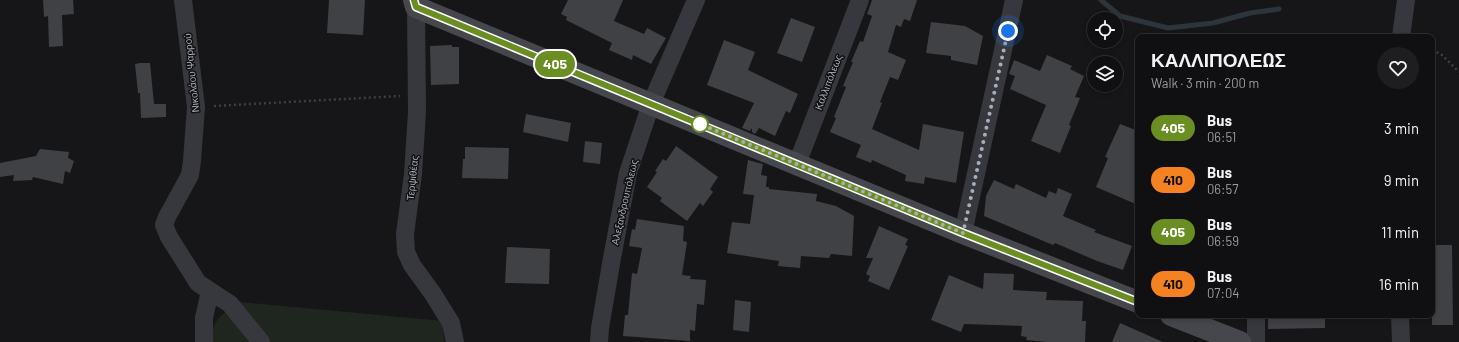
<!DOCTYPE html>
<html lang="en">
<head>
<meta charset="utf-8">
<style>
	:root { --surface:#101012; --page:#1e1e20; --text:#f1f3f6; --muted:#9c9d9f; --line:#303032 }
	body { margin:0; font-family:Barlow,sans-serif; background:var(--page); color:var(--text); height:100vh; display:flex; flex-direction:column; font-size:15px; white-space:nowrap }
	* { box-sizing:border-box; margin:0 }
	p { font-size:13px; color:var(--muted) }
	.icon { flex:none; width:22px; height:22px; fill:none; stroke:currentColor; stroke-width:2; stroke-linecap:round; stroke-linejoin:round }
	.map { position:relative; flex:1; overflow:hidden }
	.sheet { position:absolute; left:1135px; top:34px; width:300px; height:284px; display:flex; flex-direction:column; background:var(--surface); border-radius:8px; box-shadow:0 2px 6px #0003,0 0 0 1px var(--line) }
	.sheet>* { flex:none }
	.badge { padding:0 8px; border-radius:13px; font-size:14px; line-height:26px }
	.buttons { position:absolute; left:1087px; top:12px; display:grid; gap:8px }
	.buttons a { display:grid; place-items:center; width:36px; height:36px; border-radius:50%; background:var(--surface); box-shadow:0 2px 6px #0003,0 0 0 1px var(--line); font-size:20px }
	.you { position:absolute; width:20px; height:20px; margin:-10px; border:3px solid #fff; border-radius:50%; background:#1a73e8; box-shadow:0 0 0 6px #1a73e833 }
	.map>.badge { position:absolute; translate:-50% -50%; box-shadow:0 0 0 2px #fff }
	.round { display:grid; place-items:center; flex:none; width:42px; height:42px; border-radius:21px; background:var(--page) }
	.overview { display:flex; align-items:center; justify-content:space-between; height:68px; padding:0 16px }
	h1 { font-size:19px; font-weight:700; line-height:30px }
	ul { padding:0; list-style:none }
	li { display:flex; align-items:center; gap:12px; height:52px; padding:0 16px }
	li div { flex:1 }
	li b { display:block; font-size:15px }
	li em { font-style:normal }
	li .badge { min-width:44px; font-weight:700; text-align:center }
	.map>svg:first-child { display:block }
</style>
</head>
<body>
<div class="map">
<svg width="1459" height="342" viewBox="0 0 1459 342">
	<rect width="100%" height="100%" fill="#161618"/>
	<path fill="#1e261f" d="M240,302l203,19 1,21h-232c-2,-22 12,-29 28,-40z"/>
	<g fill="none" stroke-linecap="round" stroke-linejoin="round">
		<path stroke="#2c353c" stroke-width="5" d="M1101,0l19,16 48,12 45,-5 37,-10 29,-4"/>
	</g>
	<path fill="#404145" d="M43,0h30l1,14 -12,1 1,31 -14,1 -1,-31 -4,1z
		M329,0h36l-2,35 -36,-2z
		M568,0h55l-9,21 30,13 3,-6 19,10 -15,26 -18,-9 -1,5 -23,-10 3,-7 -46,-23 1,-3 -6,-3z
		M872,0h45l-7,21 -6,-2 -3,8 -5,-2 -8,27 18,8 -8,20 -8,-3 -10,25 2,1 -10,26 47,21 4,-26 41,8 -8,51 -31,-6 -1,7 -19,-3 1,-6 -34,-15 -1,3 -15,-6 5,-12 -31,-13 6,-14 -2,-1 12,-30 -3,-1 10,-24h-2l9,-21 3,1 9,-26 -5,-2z
		M791,18l24,9 -13,35 -25,-9z
		M931,22l34,4 18,10 -6,29 -26,-5v-4l-25,-3z
		M724,40l31,12 -7,18 50,24 -8,19 -4,-2 -11,25 -16,-8 -4,6 -3,-2v-4l-2,3 -8,-3 12,-25 -47,-18z
		M452,45v2h7v37l-28,1 -1,-39z
		M1047,55l25,11 -2,3 14,7 -9,21 5,1 -11,27 2,1 -11,27 -29,-12 15,-36 -36,-16 5,-13 -6,-2 5,-14 26,11z
		M140,63h10l4,41h12v13l-25,1 -1,-25h-2l-3,-29z
		M526,114l45,9 -3,19 -45,-10z
		M1120,124l18,7v74l-42,-18 12,-29 -3,-1z
		M585,141l17,2 -2,21 -17,-2z
		M676,146l42,31 -8,12 3,3 -10,14 -3,-3 -13,18 -27,-20 2,-3 -15,-11 10,-15 -2,-1 8,-12 3,2z
		M465,147l44,1 -1,31 -46,-1 1,-19h2z
		M40,149l29,3 -1,6 6,3 -4,12 -5,-2 -2,13 -30,-7 -1,3 -19,1 1,-6 -14,2v-14l36,-7z
		M748,160l15,4 -2,11 6,1 -1,11h3v2l48,5 -1,7 20,5 18,10 -2,40 -21,-2 -2,4 -28,-2 -1,12 -22,-2 1,-5 -52,-8 5,-31 18,2 4,-29 -11,-1z
		M994,180l20,9 2,-5 30,14 3,-7 7,3 2,-6 14,6 -9,22 33,14 -2,2 38,14 -9,24 -26,-9 -42,-18 -2,2 -69,-29 2,-20z
		M637,219l47,7 -1,15 4,1 -5,33 9,1 -1,3 16,1 -2,25 -7,-1 -2,27 -5,-1v11l-67,-5 2,-21h3l4,-42 5,1 5,-26 -13,-2 3,-17 3,1z
		M879,226l29,13 -3,6 3,1 -19,44 -21,-9 2,-5 -4,-2 7,-16h-7z
		M1432,245h20l1,80h-21z
		M507,247l43,2 -1,35 -44,-1z
		M984,273l30,1 -1,16 34,2 -1,8 37,1 -1,20h4l-1,21h-37l-22,-2 1,-3 -6,-1 1,-10 -58,-2 -3,8 -30,-12 18,-45 34,14z
		M735,300l16,2 -2,30 -16,-2z
		M1268,315h57v13l-57,1z
		M1120,323l43,19h-51z"/>
	<g fill="none" stroke-linecap="round" stroke-linejoin="round">
		<path stroke="#3d3f44" stroke-width="2.5" stroke-dasharray="2 3" stroke-linecap="butt" d="M1432,50l9,4 18,18
			M214,106l186,-10"/>
		<path stroke="#37383d" stroke-width="18" d="M183,0l13,107 -4,54 -2,14 -23,42 -3,8 5,12 29,46 32,21 31,38
			M416,7l1,105 -4,62 -8,60 1,18 6,13 21,29 18,29 4,19
			M1401,37l5,-37
			M797,164l63,-164
			M963,233l51,-233
			M1256,315v27
			M1400,315l1,27
			M204,342v-24l6,-27
			M599,342l1,-14 12,-70 16,-85 23,-69 45,-104"/>
		<path stroke="#45474d" stroke-width="22" d="M414,0l2,7 547,226 175,69
			M1171,315l69,27"/>
	</g>
	<g fill="none" stroke-linecap="round" stroke-linejoin="round">
		<g stroke="#fff" stroke-width="9">
			<path id="line" d="M414,0l2,7 547,226 175,69"/>
		</g>
		<use href="#line" stroke="#6b8e23" stroke-width="6"/>
		<path stroke="#a8adb8" stroke-width="4" stroke-dasharray="0 7.2" d="M700,124l-5,-2 268,111 45,-202"/>
	</g>
	<circle fill="#fff" stroke="#6b8e23" stroke-width="2" cx="700" cy="124" r="8"/>
	<g text-anchor="middle" stroke-width="3" stroke-linejoin="round" paint-order="stroke">
		<g font-size="10" fill="#a8adb8" stroke="#111113">
			<text transform="translate(191 73) rotate(-96)" y="4">Νικολάου Ψαρρού</text>
			<text transform="translate(828 82) rotate(-69)" y="4">Καλλιπόλεως</text>
			<text transform="translate(412 178) rotate(-84)" y="4">Τερψιθέας</text>
			<text transform="translate(624 202) rotate(-77)" y="4">Αλεξανδρουπόλεως</text>
		</g>
	</g>
</svg>
<div class="buttons">
<a><svg class="icon" aria-label="locate" viewBox="0 0 24 24"><circle cx="12" cy="12" r="6"/><path d="M12 2v4M12 18v4M2 12h4M18 12h4"/></svg></a>
<a><svg class="icon" aria-label="layers" viewBox="0 0 24 24"><path d="M12 4l9 5-9 5-9-5zM3 14l9 5 9-5"/></svg></a>
</div>
<div class="you" style="left:1008px;top:31px"></div>
<b class="badge" style="left:555px;top:64px;background:#6b8e23;color:#fff">405</b>
<section class="sheet">
<div class="overview"><div><h1>ΚΑΛΛΙΠΟΛΕΩΣ</h1><p>Walk · 3 min · 200 m</p></div><a class="round"><svg class="icon" aria-label="heart" viewBox="0 0 24 24"><path d="M12 20l-8-8c-3-5 5-10 8-4 3-6 11-1 8 4z"/></svg></a></div>
<ul>
<li><span class="badge" style="background:#6b8e23;color:#fff">405</span><div><b>Bus</b><p>06:51</p></div><em>3 min</em></li>
<li><span class="badge" style="background:#f58220;color:#111">410</span><div><b>Bus</b><p>06:57</p></div><em>9 min</em></li>
<li><span class="badge" style="background:#6b8e23;color:#fff">405</span><div><b>Bus</b><p>06:59</p></div><em>11 min</em></li>
<li><span class="badge" style="background:#f58220;color:#111">410</span><div><b>Bus</b><p>07:04</p></div><em>16 min</em></li>
</ul>
</section>
</div>
</body>
</html>
